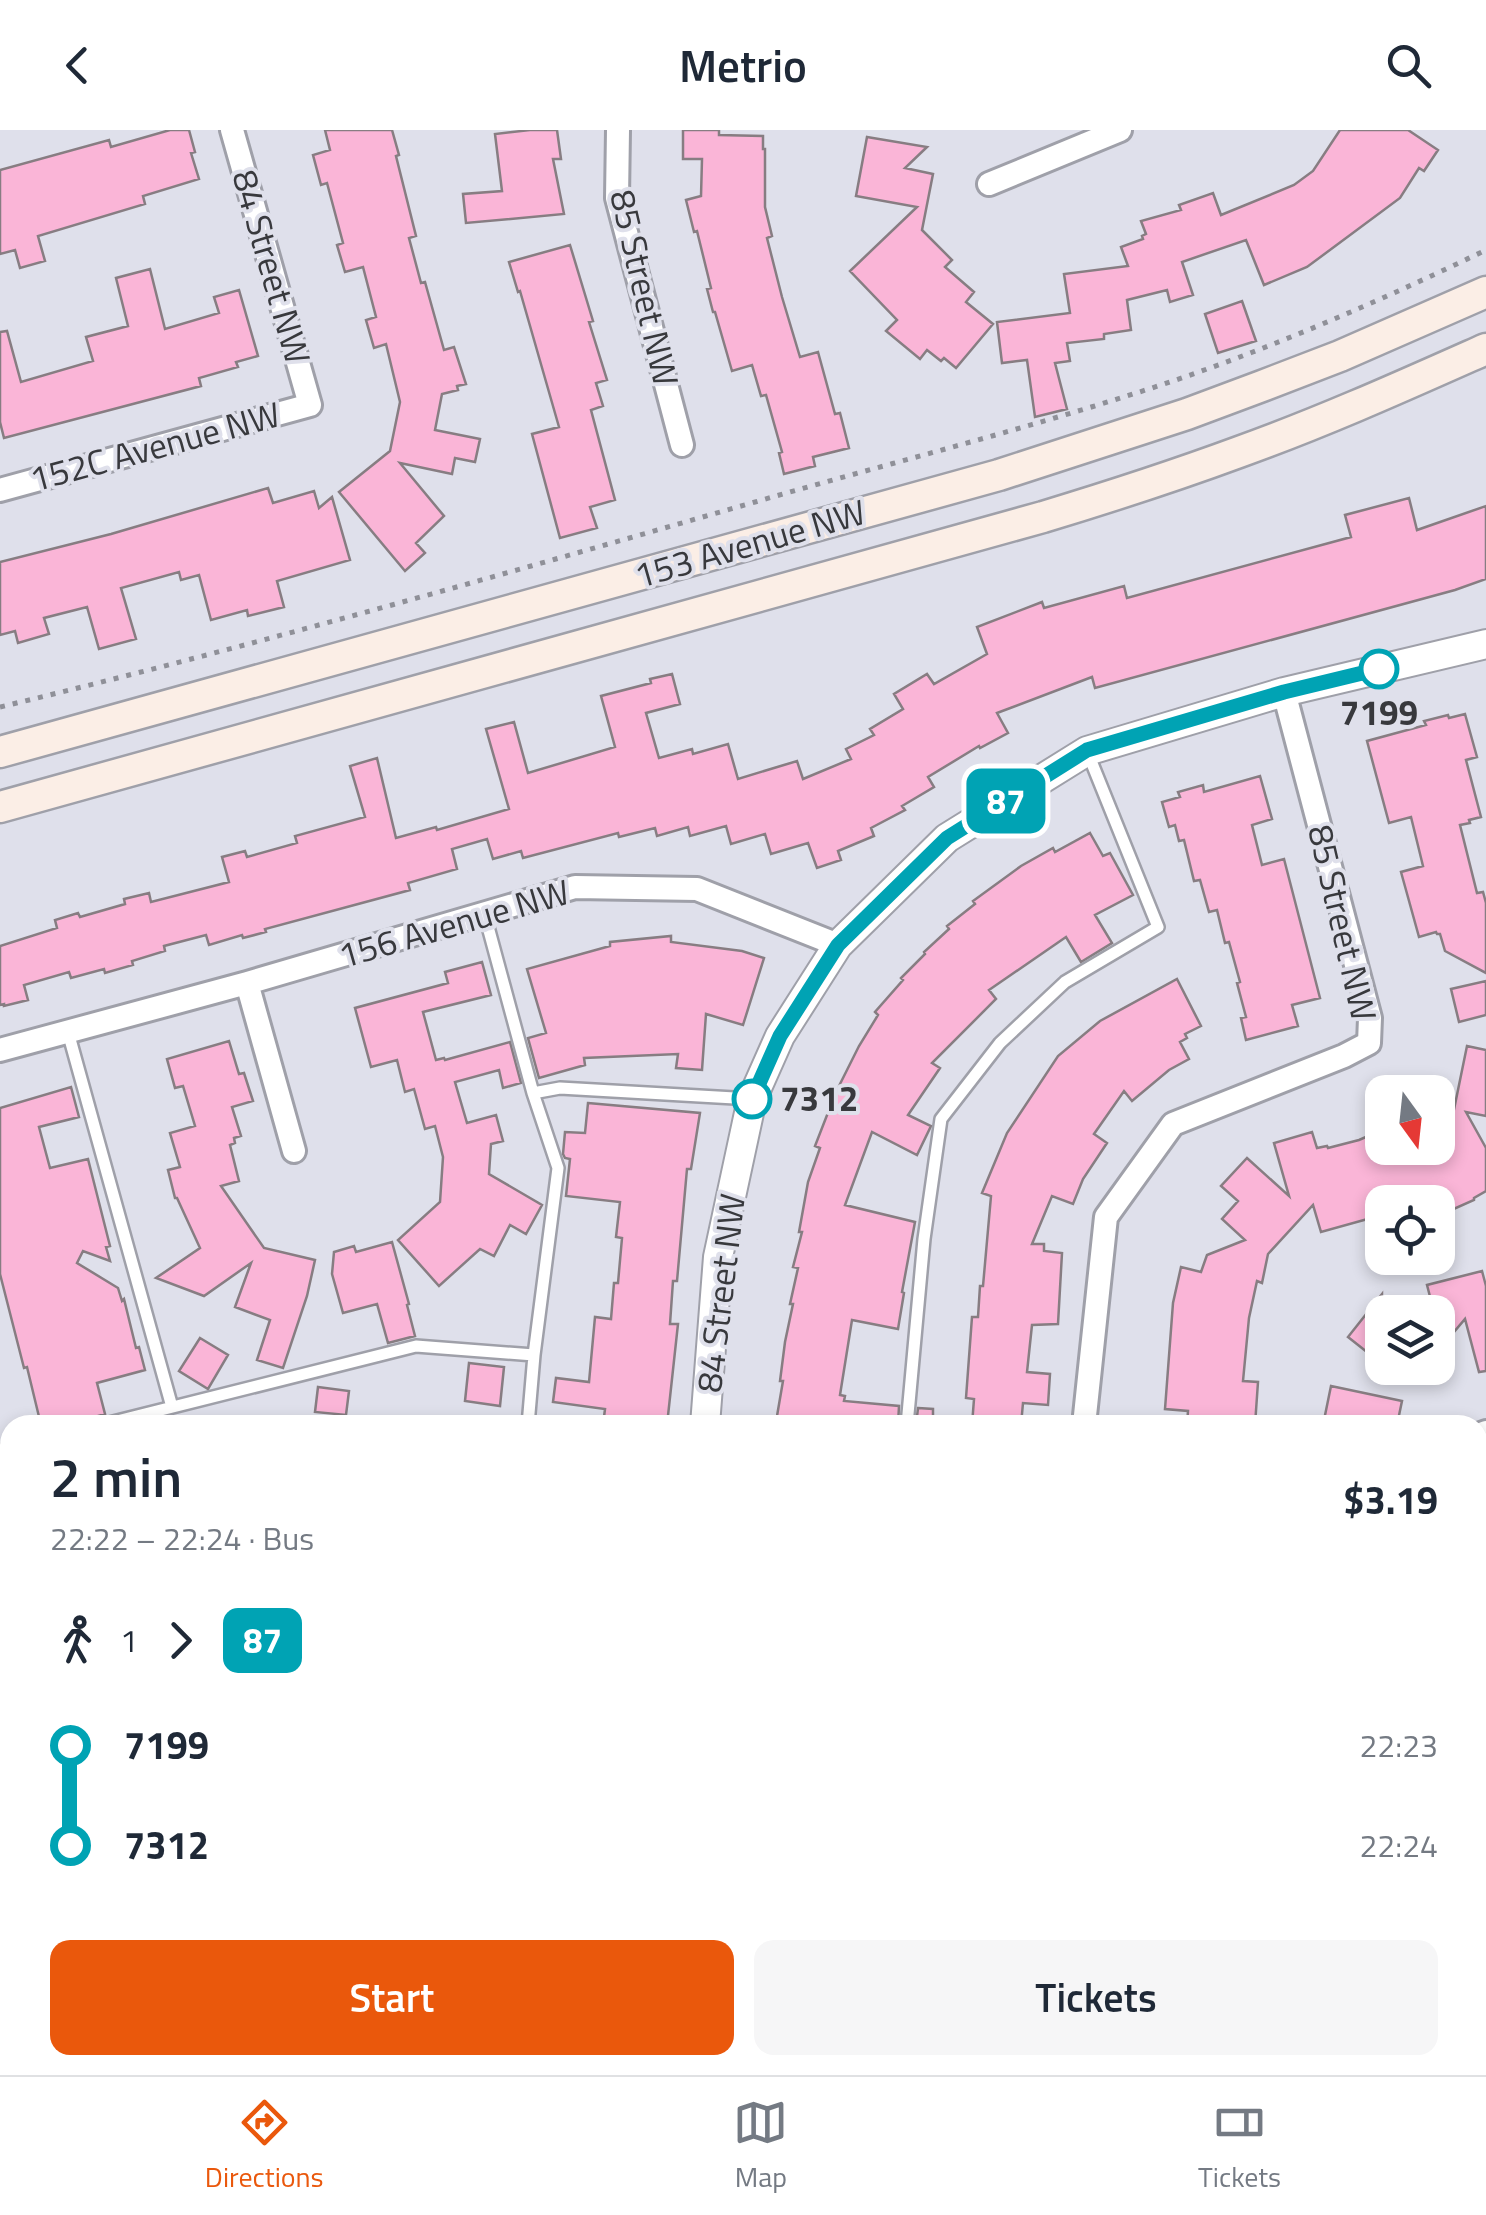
<!DOCTYPE html>
<html lang="en">
<head>
<meta charset="utf-8">
<style>
	:root { --surface:#fff; --page:#f6f6f7; --text:#1f2937; --muted:#747a83; --line:#e0e1e3; --accent:#ea580c }
	body { margin:0; font-family:"Titillium Web",sans-serif; background:var(--page); color:var(--text); height:100vh; display:flex; flex-direction:column; font-size:38px; white-space:nowrap }
	* { box-sizing:border-box; margin:0 }
	p { font-size:32px; color:var(--muted) }
	.icon { flex:none; width:55px; height:55px; fill:none; stroke:currentColor; stroke-width:2; stroke-linecap:round; stroke-linejoin:round }
	.map { position:relative; flex:1; overflow:hidden }
	.sheet { position:absolute; left:0px; top:1285px; width:1488px; height:660px; display:flex; flex-direction:column; background:var(--surface); border-radius:30px 30px 0 0; box-shadow:0 5px 15px #0003 }
	.sheet>* { flex:none }
	.badge { padding:0 20px; border-radius:15px; font-size:35px; line-height:65px }
	.needle { width:65px; rotate:165deg }
	.tools { position:absolute; left:1365px; top:945px; display:grid; gap:20px }
	.tools a { display:grid; place-items:center; width:90px; height:90px; border-radius:20px; background:var(--surface); box-shadow:0 5px 15px #0003; font-size:50px }
	.map>.badge { position:absolute; translate:-50% -50%; box-shadow:0 0 0 5px #fff }
	.legs { display:flex; align-items:center; gap:15px; height:110px; padding:0 50px; font-size:32px }
	.legs p { margin-inline-start:auto }
	.overview { display:flex; align-items:center; justify-content:space-between; height:170px; padding:0 50px }
	h1 { font-size:55px; font-weight:600; line-height:75px }
	.action { display:flex; gap:20px; margin-top:auto; padding:20px 50px }
	.action a { flex:1; height:115px; border-radius:20px; background:var(--accent); color:#fff; font-size:40px; font-weight:600; line-height:115px; text-align:center }
	.action a+a { background:var(--page); color:var(--text) }
	ul { padding:0 50px; list-style:none }
	li { display:flex; align-items:center; gap:35px; height:100px; font-size:38px }
	li i { display:grid; place-items:center; width:15px; height:100%; margin:0 12px; background:currentColor }
	li i::after { content:''; width:25px; height:25px; margin:-12px; border:8px solid; border-radius:50%; background:var(--surface) }
	li p { margin-inline-start:auto }
	li:first-child i { background:linear-gradient(#0000 50%,currentColor 0) }
	li:last-child i { background:linear-gradient(currentColor 50%,#0000 0) }
	header { display:flex; justify-content:space-between; align-items:center; height:130px; padding:0 50px; background:var(--surface); font-size:45px; font-weight:600 }
	.menu { display:flex; justify-content:space-around; align-items:center; height:140px; border-top:2px solid var(--line); background:var(--surface); font-size:28px; color:var(--muted) }
	.menu a { display:grid; justify-items:center; gap:5px }
	.menu .on { color:var(--accent) }
	.map>svg:first-child { display:block }
</style>
</head>
<body>
<header><svg class="icon" aria-label="back" viewBox="0 0 24 24"><path d="M15 5l-7 7 7 7"/></svg>Metrio<svg class="icon" aria-label="search" viewBox="0 0 24 24"><circle cx="10" cy="10" r="6"/><path d="M15 15l6 6"/></svg></header>
<div class="map">
<svg width="1486" height="1945" viewBox="0 0 1486 1945">
	<rect width="100%" height="100%" fill="#dfe0eb"/>
	<path fill="#b8bdee" d="M1131,1935h6l2,10h-88z"/>
	<path fill="#fab5d7" stroke="#877d82" stroke-width="2.5" d="M170,0h19l6,22 -4,1 8,26 -56,17 2,8 -107,32 7,25 -25,7 -5,-18 -15,4v-84l109,-30 2,7z
		M325,0h67l7,25 -3,1 20,80 -7,2 12,45 4,-1 19,68 10,-3 12,37 -9,2 1,4 -16,4 -7,36 45,9 -5,23 -20,-4 -3,16 -52,-11 44,53 -28,27 9,10 -20,18 -66,-79 51,-41 10,-49 -14,-58 -12,4 -8,-28 10,-3 -13,-50 -18,5 -8,-27 6,-2 -16,-60 -6,2 -8,-30 17,-5z
		M530,0h27l4,29h-8l11,55 -98,9 -3,-29 39,-3 -7,-57z
		M683,0h36v5l44,1v13h2v58l7,29 -5,2 15,59 18,60 18,-5 17,62 5,-1 9,35 -36,9 2,9 -31,8 -5,-21 3,-1 -16,-57 -5,1 -9,-31 -20,6 -17,-59h-2l-6,-23 4,-1 -14,-57 -3,1 -8,-32 15,-4 1,-37h-19z
		M1340,0h68l30,20 -14,21 -5,-3 -19,30 -93,69 -43,18 -18,-45 -64,22 11,33 -23,7 -3,-12 -40,10 4,30 -27,4v5l-37,4 3,18 -15,2 12,46 -32,8 -8,-57 -25,3 -5,-41 73,-9 -6,-39 64,-8 -7,-19 22,-8 -1,-3 4,-2 -5,-13 40,-11 -2,-5 34,-12 8,22 73,-30 19,-14z
		M867,7l60,10 -22,21 28,6 -11,56 30,30 -7,7 29,25 -8,10 27,22 -37,44 -12,-10 -3,3 -14,-11 -7,9 -34,-28 11,-11 -47,-49 67,-64 -61,-11z
		M570,115l23,76 -4,1 18,58 -11,3 7,23 -12,4 24,90 -25,7 7,21 -37,10 -28,-104 27,-7 -39,-136 -2,1 -9,-30z
		M150,139l15,60 54,-16 -5,-16 25,-7 19,66 -22,6 2,5 -39,11 2,8 -197,52 -4,-16v-90l7,-1 14,51 72,-21 -7,-24 42,-11 -12,-48z
		M1242,171l14,40 -38,12 -13,-39z
		M268,358l5,15 41,-12 5,17 13,-11 18,63 -73,21 7,26 -36,9 -1,-6 -36,10 -12,-45 -18,5 -2,-8 -58,16 15,51 -37,10 -12,-42 -43,11 5,16 -31,9 -3,-12 -15,4v-73l111,-28z
		M1409,368l8,32 69,-24v73l-31,11 -360,98 -3,-11 -95,36 11,20 -28,15 -1,-2 -51,31 6,10 -32,19 3,4 -34,18 3,8 -36,15 3,9 -24,8 -9,-25 -37,11 -6,-20 -34,10 -5,-18 -36,10 -2,-9 -31,9 -2,-8 -36,9 -1,-4 -95,25 -2,-7 -28,8 -6,-20 -35,10 5,20 -49,14 2,7 -145,39 1,3 -23,6 -1,-3 -33,10 -3,-10 -42,11 1,5 -33,10 1,4 -28,8 -1,-4 -33,9 -2,-6 -45,13 4,15 -24,6v-2l-4,1v-59l57,-18 -2,-8 23,-7 2,4 45,-13 -1,-5 25,-6 2,9 78,-20 -7,-25 23,-6 2,6 50,-14 -2,-7 70,-19 -15,-51 27,-8 19,80 40,-11 1,3 72,-21 -23,-80 28,-7 14,51 87,-26 -14,-51 50,-13 -1,-4 22,-5 8,30 -34,9 13,45 33,-9 1,5 35,-10 10,35 59,-18 6,18 48,-20 -5,-10 28,-14 -4,-6 33,-20 -9,-15 33,-20 7,10 53,-30 -10,-27 65,-25 2,6 80,-22 3,12 224,-61 -6,-22z
		M1465,584l12,43 -11,3 15,57 -12,3 1,3 -10,2 17,68 6,-1 3,11v70l-41,-22 -5,-17h-3l-1,-2 -17,5 -18,-65 22,-6 -12,-49 -22,6 -22,-82 59,-16 -2,-4 24,-6 1,3z
		M1260,646l12,43 -20,6 10,40 22,-6 36,139 -28,7 6,21 -52,14 -5,-22 5,-1 -9,-34 3,-1 -11,-40 -4,1 -8,-33 -8,2 -9,-32 -6,1 -10,-41 -5,1 -4,-16 -6,2 -7,-25 18,-5 -2,-5 25,-7 1,7z
		M1090,703l13,23 7,-3 23,42 -38,20 17,28 -31,19 -15,-25 -77,53 7,9 -64,64 8,5 -32,47 23,11 -14,29 -45,-23 -27,73 70,17 -13,70 2,1 -6,36 -46,-9 -12,75 5,1 -1,5 55,5 -1,19h-65l-56,-9 6,-35h-3l5,-39 8,-38h-3l8,-36 -5,-1 9,-35h-3l9,-50 12,-34 -5,-2 21,-54 23,-46 19,-31 -3,-3 28,-32 -2,-2 24,-24 -1,-2 25,-23 -2,-3 28,-22 -2,-3 48,-35 32,-18 2,4z
		M671,806v6l71,9 22,7 -21,67 -37,-11 -4,56 -26,-2 2,-14 -94,4 1,7 -46,13 -11,-40 18,-5 -19,-64 83,-23v-4z
		M482,832l9,33 -68,17 13,48 8,-2 1,2 65,-18 11,41 -18,5 -4,-18 -44,12 12,41 29,-8 7,26 -12,3 -2,30 53,31 -16,29 -16,-9 -16,31 -14,-7 -41,37 -41,-46 42,-38 3,-45 -8,-31 -10,3 -11,-40 -9,3 -8,-32 -26,7 -16,-59 93,-25 -3,-11z
		M1177,849l24,47 -16,8 2,4 -7,4 9,17 -20,11 -37,31 -8,-10 -30,43 13,9 -24,36 -10,25 -21,-8 -20,48h12v7l18,2 -4,71 -26,1 -5,47 23,2 -2,31 -25,-2 -2,22h-49l2,-26 -8,-1 6,-81h6l2,-31h3l8,-90 -9,-3 25,-60 51,-77 42,-35z
		M1486,851v34l-27,7 -8,-33z
		M229,911l10,33 5,-1 9,28 -21,6 9,29 -7,2 1,5 -5,2 9,36 -18,5 43,62 51,12 -8,36 -24,72 -26,-8 13,-40 -35,-13 16,-44 -47,33 -48,-18 44,-30 -23,-50h-2l-7,-28 12,-3 -10,-34 25,-7 -12,-40 -8,2 -8,-29z
		M1467,916l19,4v66l-20,-4 20,36v43l-12,7v2l-36,16v-14h-56v13l-61,17 -8,-27 -45,49 -6,29 -5,-2 -8,37 -6,63 15,1 -3,43h-68l1,-14 -23,-2 8,-106 8,-36 20,5 6,-17 38,-15 -23,-21 16,-18 -17,-15 26,-28 42,38 -15,-53 38,-11 5,16 10,-2 1,2 31,-8 23,-10v18h56v-41l12,22z
		M71,957l8,30 -40,10 11,41 38,-9 22,87 -4,1 4,14 -27,-10 -6,12 41,25 4,13 2,-2 12,49 3,-1 6,23 -48,13 8,31 -37,11h-27l-14,-58 -3,1 -24,-94v-166z
		M588,973l112,10 -9,56h-4l-10,112h-4l-3,43h8l-11,101h-64l2,-16 -52,-7 3,-24 33,4 6,-65 16,2 3,-36h4l4,-45 -6,-1 4,-35 -54,-6 4,-37 -5,-1 -2,-4 2,-22 20,1z
		M392,1112l17,62 -2,1 8,31 -27,7 -11,-39 -34,9 -11,-39 2,-22 20,-6 2,6z
		M1482,1141l4,15v85l-7,1 -14,-53 -22,26 -5,-21v-12h-4l-7,-27z
		M1382,1164v70l-34,-27z
		M200,1208l28,17 -20,34 -29,-18z
		M469,1233l35,4 -4,39 -35,-5z
		M1331,1256l71,15 -5,24h-74z
		M318,1257l31,4 -3,24 -31,-3z
		M918,1278l15,1v16h-17z"/>
	<g fill="none" stroke-linecap="round" stroke-linejoin="round">
		<g stroke="#9fa0a9" stroke-width="16">
			<path id="service" d="M484,782l49,181 25,75 -24,187 -6,70
				M68,902l104,375
				M533,963l27,-5 192,11
				M101,1295l315,-79 118,9
				M907,1295l17,-186 17,-120 59,-76 65,-61 93,-55 -71,-176
				M0,1321l10,-2
				M866,1935v10"/>
		</g>
		<g stroke="#9fa0a9" stroke-width="28">
			<path id="minor" d="M618,0l-1,68 65,247
				M989,54l131,-54
				M0,360l310,-85 -78,-275
				M247,853l47,168
				M0,920l247,-67 328,-96 122,2 141,56
				M1084,1295l22,-208 67,-93 171,-68 25,-13 1,-25 -86,-326
				M1478,1305l8,-3
				M0,1407l10,34
				M1478,1663l8,-2"/>
		</g>
		<g stroke="#9fa0a9" stroke-width="32">
			<path id="tertiary" d="M705,1295l13,-168 34,-158 28,-63 58,-91 109,-107 140,-87 197,-59 202,-48
				M685,1935l1,10"/>
		</g>
		<g stroke="#9fa0a9" stroke-width="35">
			<path id="secondary" d="M0,622l999,-277 188,-61 75,-28 78,-30 146,-64
				M0,677l1043,-290c66,-20 131,-41 196,-65 84,-30 166,-67 247,-103"/>
		</g>
		<path stroke="#8f9098" stroke-width="5" stroke-dasharray="5 8" stroke-linecap="butt" d="M0,577c254,-61 504,-133 755,-205 135,-39 272,-73 406,-117 111,-37 219,-84 325,-135
			M909,1945l1,-10"/>
		<use href="#service" stroke="#fff" stroke-width="11"/>
		<use href="#minor" stroke="#fff" stroke-width="22"/>
		<use href="#tertiary" stroke="#fff" stroke-width="28"/>
		<use href="#secondary" stroke="#fbeee6" stroke-width="30"/>
	</g>
	<g fill="none" stroke-linecap="round" stroke-linejoin="round">
		<g stroke="#fff" stroke-width="22">
			<path id="line-1" d="M752,969l28,-63 58,-91 109,-107 140,-88 197,-58 95,-23"/>
		</g>
		<use href="#line-1" stroke="#00a3b4" stroke-width="15"/>
	</g>
	<g fill="#fff" stroke="#00a3b4" stroke-width="5">
		<circle cx="1379" cy="539" r="18"/>
		<circle cx="752" cy="969" r="18"/>
	</g>
	<g text-anchor="middle" stroke-width="8" stroke-linejoin="round" paint-order="stroke">
		<g font-size="35" fill="#38393d" stroke="#dfe0eb">
			<text transform="translate(271 137) rotate(74)" y="12">84 Street NW</text>
			<text transform="translate(644 158) rotate(77)" y="12">85 Street NW</text>
			<text transform="translate(155 317) rotate(-15)" y="12">152C Avenue NW</text>
			<text transform="translate(750 414) rotate(-16)" y="12">153 Avenue NW</text>
			<text transform="translate(1342 793) rotate(77)" y="12">85 Street NW</text>
			<text transform="translate(454 794) rotate(-16)" y="12">156 Avenue NW</text>
			<text transform="translate(721 1163) rotate(-83)" y="12">84 Street NW</text>
		</g>
		<g font-size="35" font-weight="bold" fill="#38393d" stroke="#dfe0eb">
			<text x="1379" y="595">7199</text>
			<text x="780" y="981" text-anchor="start">7312</text>
		</g>
	</g>
</svg>
<div class="tools">
<a><svg class="needle" viewBox="-14 -14 28 28"><path d="M0-13l5 13h-10z" fill="#e53935"/><path d="M0 13l5-13h-10z" fill="#747a83"/></svg></a>
<a><svg class="icon" aria-label="locate" viewBox="0 0 24 24"><circle cx="12" cy="12" r="6"/><path d="M12 2v4M12 18v4M2 12h4M18 12h4"/></svg></a>
<a><svg class="icon" aria-label="layers" viewBox="0 0 24 24"><path d="M12 4l9 5-9 5-9-5zM3 14l9 5 9-5"/></svg></a>
</div>
<b class="badge" style="left:1006px;top:671px;background:#00a3b4;color:#fff">87</b>
<section class="sheet">
<div class="overview"><div><h1>2 min</h1><p>22:22 – 22:24 · Bus</p></div><b>$3.19</b></div>
<div class="legs"><svg class="icon" aria-label="walk" viewBox="0 0 24 24"><circle cx="13" cy="4" r="2"/><path d="M13 8l-2 6 4 7M11 14l-3 7M7 12l3-4h3l4 4"/></svg>1<svg class="icon" aria-label="forward" viewBox="0 0 24 24"><path d="M9 5l7 7-7 7"/></svg><b class="badge" style="background:#00a3b4;color:#fff">87</b></div>
<ul>
<li><i style="color:#00a3b4"></i><b>7199</b><p>22:23</p></li>
<li><i style="color:#00a3b4"></i><b>7312</b><p>22:24</p></li>
</ul>
<div class="action"><a>Start</a><a>Tickets</a></div>
</section>
</div>
<nav class="menu">
<a class="on"><svg class="icon" aria-label="directions" viewBox="0 0 24 24"><path d="M12 3l9 9-9 9-9-9zM9 14v-3h6M13 9l2 2-2 2"/></svg>Directions</a>
<a><svg class="icon" aria-label="map" viewBox="0 0 24 24"><path d="M3 6l6-2 6 2 6-2v14l-6 2-6-2-6 2zM9 4v14M15 6v14"/></svg>Map</a>
<a><svg class="icon" aria-label="tickets" viewBox="0 0 24 24"><path d="M3 7h18v10H3zM15 7v10"/></svg>Tickets</a>
</nav>
</body>
</html>
